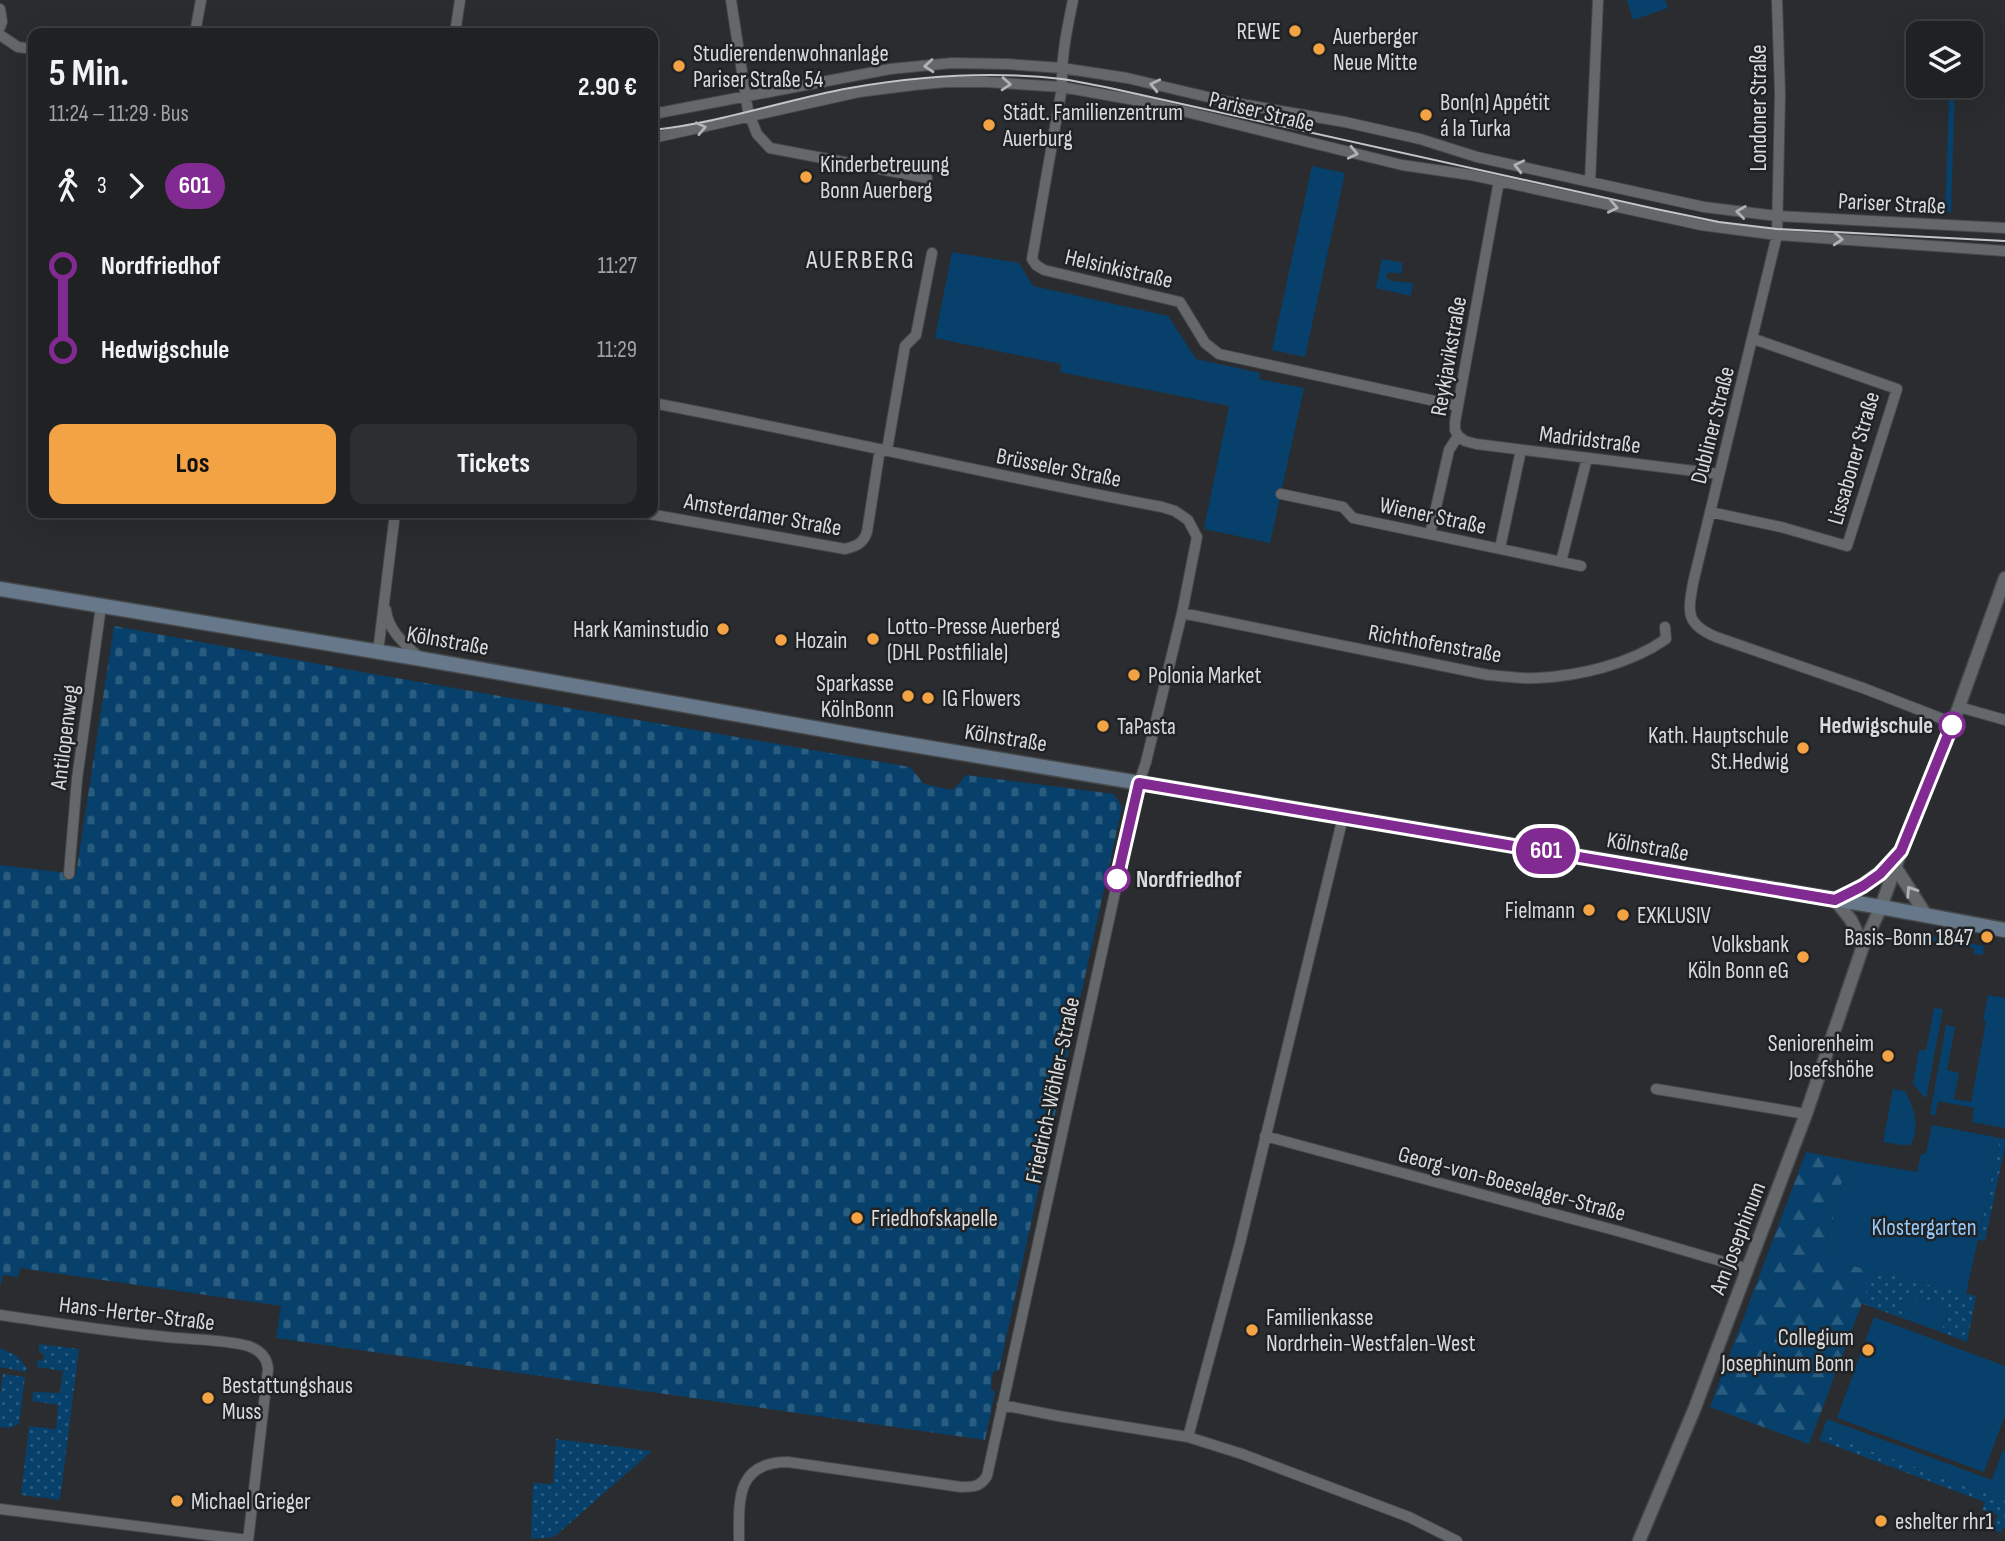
<!DOCTYPE html>
<html lang="de">
<head>
<meta charset="utf-8">
<style>
	:root { --surface:#202123; --page:#2d2e30; --text:#f1f3f6; --muted:#a2a3a6; --line:#3d3e41; --accent:#f4a344 }
	body { margin:0; font-family:"Sofia Sans Condensed",sans-serif; background:var(--page); color:var(--text); height:100vh; display:flex; flex-direction:column; font-size:26px; white-space:nowrap }
	* { box-sizing:border-box; margin:0 }
	p { font-size:23px; color:var(--muted) }
	.icon { flex:none; width:38px; height:38px; fill:none; stroke:currentColor; stroke-width:2; stroke-linecap:round; stroke-linejoin:round }
	.map { position:relative; flex:1; overflow:hidden }
	.sheet { position:absolute; left:28px; top:28px; width:630px; height:490px; display:flex; flex-direction:column; background:var(--surface); border-radius:14px; box-shadow:0 7px 28px #0002,0 0 0 2px var(--line) }
	.sheet>* { flex:none }
	.badge { padding:0 14px; border-radius:23px; font-size:24px; line-height:46px }
	.tools { position:absolute; left:1906px; top:21px; display:grid; gap:14px }
	.tools a { display:grid; place-items:center; width:77px; height:77px; border-radius:14px; background:var(--surface); box-shadow:0 7px 28px #0002,0 0 0 2px var(--line); font-size:35px }
	.map>.badge { position:absolute; translate:-50% -50%; box-shadow:0 0 0 4px #fff }
	.legs { display:flex; align-items:center; gap:10px; height:77px; padding:0 21px; font-size:23px }
	.legs p { margin-inline-start:auto }
	.overview { display:flex; align-items:center; justify-content:space-between; height:119px; padding:0 21px }
	h1 { font-size:38px; font-weight:700; line-height:52px }
	.button { display:flex; gap:14px; margin-top:auto; padding:14px 21px }
	.button a { flex:1; height:80px; border-radius:14px; background:var(--accent); color:#111; font-size:28px; font-weight:700; line-height:80px; text-align:center }
	.button a+a { background:var(--page); color:var(--text) }
	ul { padding:0 21px; list-style:none }
	li { display:flex; align-items:center; gap:24px; height:84px; font-size:26px }
	li i { display:grid; place-items:center; width:10px; height:100%; margin:0 9px; background:currentColor }
	li i::after { content:''; width:18px; height:18px; margin:-9px; border:5px solid; border-radius:50%; background:var(--surface) }
	li p { margin-inline-start:auto }
	li:first-child i { background:linear-gradient(#0000 50%,currentColor 0) }
	li:last-child i { background:linear-gradient(currentColor 50%,#0000 0) }
	.map>svg:first-child { display:block }
</style>
</head>
<body>
<div class="map">
<svg width="2005" height="1541" viewBox="0 0 2005 1541">
	<defs>
		<pattern id="grass-dots" width="8" height="8" patternUnits="userSpaceOnUse" patternTransform="scale(1.75)"><rect width="8" height="8" fill="#07416b"/><path d="M2 2h.1M6 6h.1" fill="none" stroke="#2a5c80" stroke-width="1.8" stroke-linecap="round"/></pattern>
		<pattern id="forest-firs" width="22" height="20" patternUnits="userSpaceOnUse" patternTransform="scale(1.75)"><rect width="22" height="20" fill="#07416b"/><path d="M5 1l3.5 6h-7zM16 11l3.5 6h-7z" fill="#2a5c80"/></pattern>
		<pattern id="cemetery-stones" width="16" height="16" patternUnits="userSpaceOnUse" patternTransform="scale(1.75)"><rect width="16" height="16" fill="#07416b"/><path d="M2 7V4a2 2 0 0 1 4 0v3zM10 15v-3a2 2 0 0 1 4 0v3z" fill="#2a5c80"/></pattern>
	</defs>
	<rect width="100%" height="100%" fill="#2a2c2f"/>
	<path fill="url(#grass-dots)" d="M2000,1138l5,1v7l-20,95 -7,-1z
		M1874,1271l102,25 -9,46 -26,-10 8,-23 -40,-13 -7,22 -41,-15z
		M39,1344l40,5 -19,151 -39,-5 8,-69 27,3 2,-24 -26,-4 1,-9 27,1 3,-22 -26,-4v-7l6,1 1,-7 -5,-2z
		M0,1348l17,8 10,12 -1,4 -26,-5z
		M3,1374l22,3 -6,47 -10,4 -9,-1v-31z
		M1822,1433l183,67v28h-2l-2,5 -9,-4 6,-14 -16,-5 3,-8 -166,-62z
		M556,1439l96,12 -98,86 -23,2 2,-56 20,1z"/>
	<path fill="url(#forest-firs)" d="M1806,1152l41,8 -23,98 50,13 -65,173 -99,-37z"/>
	<path fill="url(#cemetery-stones)" d="M114,626l259,48 537,93 14,17 29,6 13,-15 148,19 8,13 -123,563 -6,2 -2,17 4,3 -10,48 -709,-102 5,-32 -261,-38 -2,9 -15,-2 -3,12v-422l76,9z"/>
	<path fill="#07416b" d="M1627,0h38l3,8 -35,12z
		M1945,86h10l-4,127 -6,-1 4,-113 -4,-1z
		M1312,166l33,7 -40,184 -33,-7z
		M952,252l67,11 14,23 135,30 28,43 64,14 -1,6 45,9 -34,155 -66,-14 25,-123 -169,-34 1,-8 -126,-26z
		M1382,259l21,4 -2,11 -12,-2 -3,6 6,3 21,2 -2,13 -35,-8z
		M1913,933l71,13 -1,9 -9,-1v-6l-51,-8 -1,5 -6,-2 -3,-3z
		M1988,995l17,3v130l-33,-6 2,-14 -36,-7 -3,15 -5,-2 16,-89 9,2 -8,43 12,3 -5,26 17,3 15,-80 -3,-1z
		M1934,1008l9,1 -17,90 -13,-15 6,-34h7z
		M1893,1089l12,2c9,17 16,37 5,54h-9l-18,-3z
		M1932,1125l68,13 -34,156 -142,-35 23,-99 70,12 4,-18h5z
		M1909,1296l40,13 -8,23 -39,-14z
		M1874,1317l131,49v49l-21,57 -147,-54z
		M1827,1419l165,61 11,-30 2,1v49l-183,-67z"/>
	<g fill="none" stroke-linecap="round" stroke-linejoin="round">
		<g stroke="#45484a" stroke-width="12">
			<path id="minor" d="M731,0l17,111 9,23 13,14 157,30
				M1073,0c-6,29 -12,57 -11,87l-30,172 4,6 8,5 136,32 25,41 14,11 239,52
				M1777,0l3,94 -3,141 -84,348c-5,29 -8,41 23,54l147,51 90,35
				M0,9l2,13 -2,5
				M195,33l6,-33
				M455,33l5,-33
				M0,35l18,12 15,2
				M653,114l237,-45 62,-6 55,1 55,4 65,10 102,24 116,20 75,17 57,18 227,50 73,9 228,12
				M653,138l206,-46 55,-7 32,-3h40l76,5 84,15 256,63 69,10 230,50 76,10 228,16
				M1590,182l8,-182
				M653,403c170,32 338,72 509,104l13,4 13,9 9,17 -15,76 -36,149 -7,21 -152,693c-7,11 -14,11 -26,11l-173,-25c-53,0 -49,39 -49,79
				M1458,436l7,5 11,3 243,30
				M887,450l18,-104 11,-11 16,-82
				M1281,494l62,13 10,11 228,48
				M1710,512l71,15 66,19 50,-157 -143,-50
				M644,513l201,36c11,-3 18,-5 22,-17l13,-83
				M1430,534l19,-84 9,-14 -3,-6v-8l44,-241
				M1500,548l21,-98
				M1561,562l26,-104
				M386,610c2,21 20,35 35,49
				M1182,613l306,62c16,1 33,4 49,3 43,-2 93,-14 129,-39l-1,-12
				M378,652l17,-139
				M1959,707l46,13
				M69,874l8,-95 24,-173
				M1656,1089l150,25
				M1265,1136l360,97 123,36
				M0,1315c56,8 111,17 167,22 26,3 56,2 81,9 12,4 19,11 20,23l-20,172
				M1002,1405l56,11 130,21 54,17 167,63 48,24
				M1188,1437l52,-194 103,-426
				M0,1509l248,31"/>
		</g>
		<g stroke="#45484a" stroke-width="15">
			<path id="tertiary" d="M1896,868l30,47
				M1863,946l-12,-26 -16,-20c28,-14 42,-23 63,-46
				M1639,1541l55,-131 112,-296 57,-168 18,-39 20,-56 52,-128 52,-145"/>
		</g>
		<g stroke="#45484a" stroke-width="17">
			<path id="secondary" d="M0,589l422,70 449,79 1010,169 124,23"/>
		</g>
		<use href="#minor" stroke="#65686b" stroke-width="10"/>
		<use href="#tertiary" stroke="#65686b" stroke-width="12"/>
		<use href="#secondary" stroke="#667889" stroke-width="14"/>
		<path stroke="#c3c5c6" stroke-width="2" d="M653,130c67,-7 131,-30 197,-42 69,-12 142,-17 212,-9 19,3 38,7 57,11l537,119 63,13 58,7 228,12"/>
	</g>
	<defs><path id="oneway-chevron" d="M-2-3.5L2.5 0L-2 3.5" fill="none" stroke-width="1.6" stroke-linecap="round" stroke-linejoin="round" transform="scale(1.75)"/></defs>
	<g stroke="#b0b2b4">
		<use href="#oneway-chevron" transform="translate(929 66) rotate(175)"/>
		<use href="#oneway-chevron" transform="translate(1006 84) rotate(4)"/>
		<use href="#oneway-chevron" transform="translate(1155 85) rotate(-167)"/>
		<use href="#oneway-chevron" transform="translate(701 128) rotate(-12)"/>
		<use href="#oneway-chevron" transform="translate(1353 153) rotate(13)"/>
		<use href="#oneway-chevron" transform="translate(1519 166) rotate(-167)"/>
		<use href="#oneway-chevron" transform="translate(1613 207) rotate(12)"/>
		<use href="#oneway-chevron" transform="translate(1741 212) rotate(-173)"/>
		<use href="#oneway-chevron" transform="translate(1838 239) rotate(3)"/>
		<use href="#oneway-chevron" transform="translate(1911 891) rotate(-123)"/>
	</g>
	<g fill="none" stroke-linecap="round" stroke-linejoin="round">
		<g stroke="#fff" stroke-width="16">
			<path id="line-1" d="M1117,879l22,-96 696,117 28,-14 17,-12 21,-23 51,-126"/>
		</g>
		<use href="#line-1" stroke="#812a91" stroke-width="10"/>
	</g>
	<g fill="#f4a344" stroke="#202325" stroke-width="2.5">
		<circle cx="1295" cy="31" r="7"/>
		<circle cx="1319" cy="49" r="7"/>
		<circle cx="679" cy="66" r="7"/>
		<circle cx="1426" cy="115" r="7"/>
		<circle cx="989" cy="125" r="7"/>
		<circle cx="806" cy="177" r="7"/>
		<circle cx="723" cy="629" r="7"/>
		<circle cx="873" cy="639" r="7"/>
		<circle cx="781" cy="640" r="7"/>
		<circle cx="1134" cy="675" r="7"/>
		<circle cx="908" cy="696" r="7"/>
		<circle cx="928" cy="698" r="7"/>
		<circle cx="1103" cy="726" r="7"/>
		<circle cx="1803" cy="748" r="7"/>
		<circle cx="1589" cy="910" r="7"/>
		<circle cx="1623" cy="915" r="7"/>
		<circle cx="1987" cy="937" r="7"/>
		<circle cx="1803" cy="957" r="7"/>
		<circle cx="1888" cy="1056" r="7"/>
		<circle cx="857" cy="1218" r="7"/>
		<circle cx="1252" cy="1330" r="7"/>
		<circle cx="1868" cy="1350" r="7"/>
		<circle cx="208" cy="1398" r="7"/>
		<circle cx="177" cy="1501" r="7"/>
		<circle cx="1881" cy="1521" r="7"/>
	</g>
	<g fill="#fff" stroke="#812a91" stroke-width="3.5">
		<circle cx="1952" cy="725" r="12"/>
		<circle cx="1117" cy="879" r="12"/>
	</g>
	<g text-anchor="middle" stroke-width="5" stroke-linejoin="round" paint-order="stroke">
		<g font-size="23" fill="#d8dadb" stroke="#202325" text-anchor="start">
			<text x="1281" y="39" text-anchor="end">REWE</text>
			<text x="1333" y="44">Auerberger<tspan x="1333" dy="26">Neue Mitte</tspan></text>
			<text x="693" y="61">Studierendenwohnanlage<tspan x="693" dy="26">Pariser Straße 54</tspan></text>
			<text x="1440" y="110">Bon(n) Appétit<tspan x="1440" dy="26">á la Turka</tspan></text>
			<text x="1003" y="120">Städt. Familienzentrum<tspan x="1003" dy="26">Auerburg</tspan></text>
			<text x="820" y="172">Kinderbetreuung<tspan x="820" dy="26">Bonn Auerberg</tspan></text>
			<text x="887" y="634">Lotto-Presse Auerberg<tspan x="887" dy="26">(DHL Postfiliale)</tspan></text>
			<text x="709" y="637" text-anchor="end">Hark Kaminstudio</text>
			<text x="795" y="648">Hozain</text>
			<text x="1148" y="683">Polonia Market</text>
			<text x="894" y="691" text-anchor="end">Sparkasse<tspan x="894" dy="26">KölnBonn</tspan></text>
			<text x="942" y="706">IG Flowers</text>
			<text x="1117" y="734">TaPasta</text>
			<text x="1789" y="743" text-anchor="end">Kath. Hauptschule<tspan x="1789" dy="26">St.Hedwig</tspan></text>
			<text x="1575" y="918" text-anchor="end">Fielmann</text>
			<text x="1637" y="923">EXKLUSIV</text>
			<text x="1973" y="945" text-anchor="end">Basis-Bonn 1847</text>
			<text x="1789" y="952" text-anchor="end">Volksbank<tspan x="1789" dy="26">Köln Bonn eG</tspan></text>
			<text x="1874" y="1051" text-anchor="end">Seniorenheim<tspan x="1874" dy="26">Josefshöhe</tspan></text>
			<text x="871" y="1226">Friedhofskapelle</text>
			<text x="1266" y="1325">Familienkasse<tspan x="1266" dy="26">Nordrhein-Westfalen-West</tspan></text>
			<text x="1854" y="1345" text-anchor="end">Collegium<tspan x="1854" dy="26">Josephinum Bonn</tspan></text>
			<text x="222" y="1393">Bestattungshaus<tspan x="222" dy="26">Muss</tspan></text>
			<text x="191" y="1509">Michael Grieger</text>
			<text x="1895" y="1529">eshelter rhr1</text>
		</g>
		<g font-size="23" fill="#d8dadb" stroke="#202325">
			<text transform="translate(1758 108) rotate(-90)" y="8">Londoner Straße</text>
			<text transform="translate(1262 111) rotate(14)" y="8">Pariser Straße</text>
			<text transform="translate(1892 203) rotate(3)" y="8">Pariser Straße</text>
			<text transform="translate(1119 268) rotate(13)" y="8">Helsinkistraße</text>
			<text transform="translate(1448 356) rotate(-80)" y="8">Reykjavikstraße</text>
			<text transform="translate(1712 425) rotate(-76)" y="8">Dubliner Straße</text>
			<text transform="translate(1590 439) rotate(7)" y="8">Madridstraße</text>
			<text transform="translate(1853 458) rotate(-74)" y="8">Lissaboner Straße</text>
			<text transform="translate(1059 467) rotate(11)" y="8">Brüsseler Straße</text>
			<text transform="translate(763 514) rotate(10)" y="8">Amsterdamer Straße</text>
			<text transform="translate(1433 515) rotate(12)" y="8">Wiener Straße</text>
			<text transform="translate(448 640) rotate(10)" y="8">Kölnstraße</text>
			<text transform="translate(1435 643) rotate(10)" y="8">Richthofenstraße</text>
			<text transform="translate(64 737) rotate(-83)" y="8">Antilopenweg</text>
			<text transform="translate(1006 737) rotate(9)" y="8">Kölnstraße</text>
			<text transform="translate(1648 846) rotate(10)" y="8">Kölnstraße</text>
			<text transform="translate(1052 1090) rotate(-78)" y="8">Friedrich-Wöhler-Straße</text>
			<text transform="translate(1512 1183) rotate(15)" y="8">Georg-von-Boeselager-Straße</text>
			<text transform="translate(1737 1238) rotate(-69)" y="8">Am Josephinum</text>
			<text transform="translate(137 1313) rotate(7)" y="8">Hans-Herter-Straße</text>
		</g>
		<g font-size="23" font-weight="bold" fill="#d8dadb" stroke="#202325" text-anchor="end">
			<text x="1933" y="733">Hedwigschule</text>
			<text x="1136" y="887" text-anchor="start">Nordfriedhof</text>
		</g>
		<g font-size="23" fill="#93c8f9" stroke="#202325">
			<text x="1924" y="1235">Klostergarten</text>
		</g>
		<g font-size="26" letter-spacing="2" fill="#d8dadb" stroke="#202325">
			<text x="861" y="268">AUERBERG</text>
		</g>
	</g>
</svg>
<div class="tools">
<a><svg class="icon" aria-label="layers" viewBox="0 0 24 24"><path d="M12 4l9 5-9 5-9-5zM3 14l9 5 9-5"/></svg></a>
</div>
<b class="badge" style="left:1546px;top:851px;background:#812a91;color:#fff">601</b>
<section class="sheet">
<div class="overview"><div><h1>5 Min.</h1><p>11:24 – 11:29 · Bus</p></div><b>2.90 €</b></div>
<div class="legs"><svg class="icon" aria-label="walk" viewBox="0 0 24 24"><circle cx="13" cy="4" r="2"/><path d="M13 8l-2 6 4 7M11 14l-3 7M7 12l3-4h3l4 4"/></svg>3<svg class="icon" aria-label="forward" viewBox="0 0 24 24"><path d="M9 5l7 7-7 7"/></svg><b class="badge" style="background:#812a91;color:#fff">601</b></div>
<ul>
<li><i style="color:#812a91"></i><b>Nordfriedhof</b><p>11:27</p></li>
<li><i style="color:#812a91"></i><b>Hedwigschule</b><p>11:29</p></li>
</ul>
<div class="button"><a>Los</a><a>Tickets</a></div>
</section>
</div>
</body>
</html>
